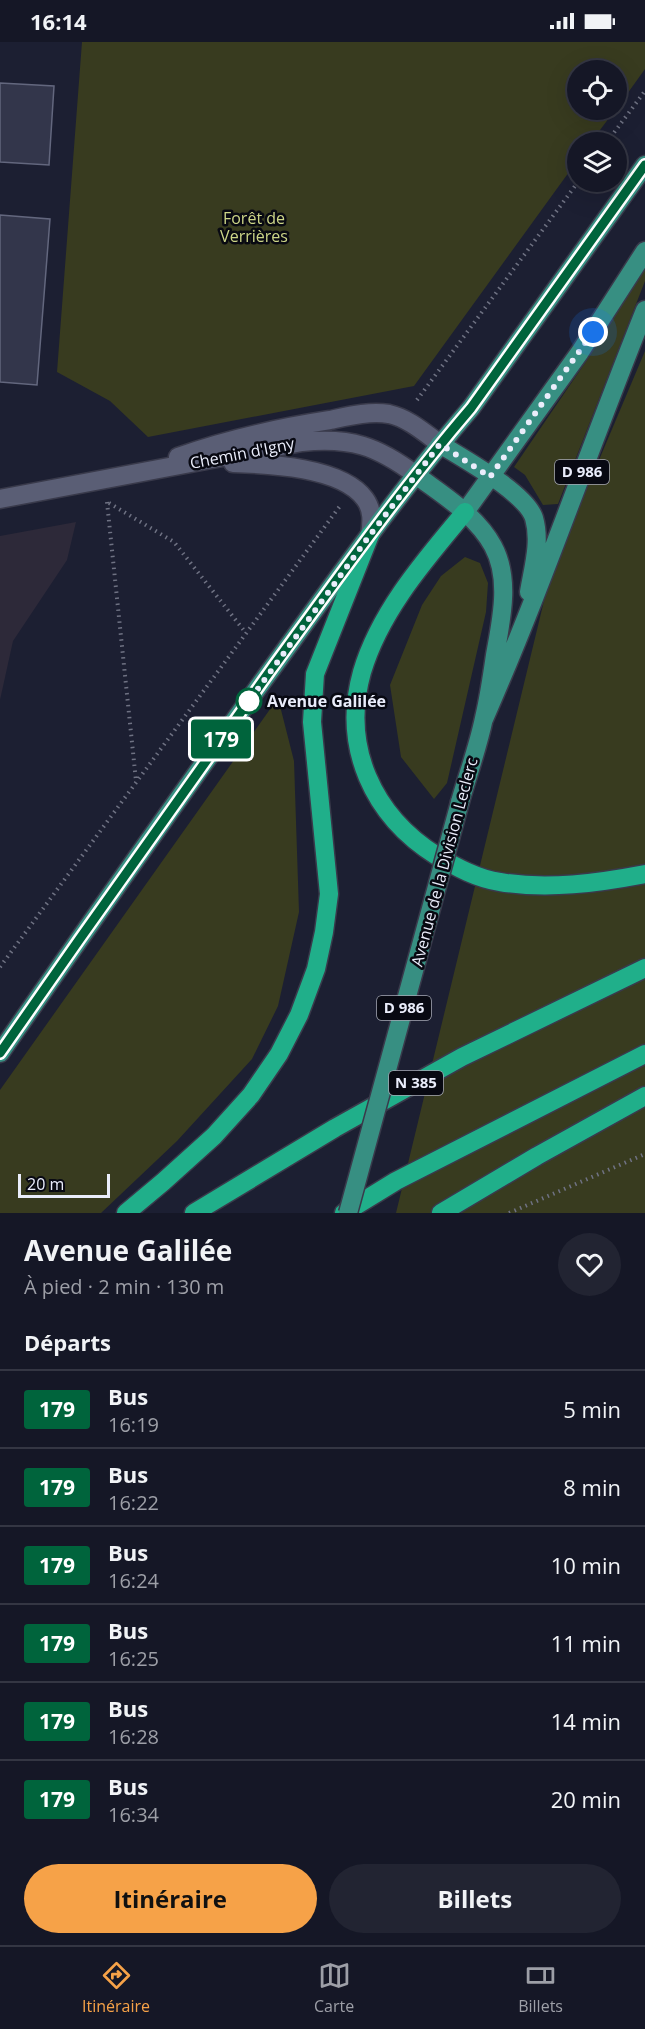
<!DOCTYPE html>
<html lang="fr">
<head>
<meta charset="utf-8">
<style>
	:root { --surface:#151726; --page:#222432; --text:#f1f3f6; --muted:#9d9fa7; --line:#343643; --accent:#f6a248 }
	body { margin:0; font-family:"Open Sans",sans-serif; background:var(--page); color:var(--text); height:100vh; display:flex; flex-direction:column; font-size:22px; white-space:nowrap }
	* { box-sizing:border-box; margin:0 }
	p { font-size:20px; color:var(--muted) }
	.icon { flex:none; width:33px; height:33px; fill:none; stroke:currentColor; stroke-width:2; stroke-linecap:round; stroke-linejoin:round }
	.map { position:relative; height:1171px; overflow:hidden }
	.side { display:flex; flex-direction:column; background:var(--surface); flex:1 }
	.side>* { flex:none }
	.badge { padding:0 12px; border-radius:4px; font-size:21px; line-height:39px }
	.controls { position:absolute; left:567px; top:18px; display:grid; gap:12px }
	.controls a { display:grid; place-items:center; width:60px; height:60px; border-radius:50%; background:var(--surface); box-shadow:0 6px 24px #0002,0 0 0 2px var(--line); font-size:30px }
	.scale { position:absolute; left:18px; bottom:15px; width:92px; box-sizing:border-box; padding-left:6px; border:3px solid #eaedfb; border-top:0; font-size:16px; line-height:21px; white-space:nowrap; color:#eaedfb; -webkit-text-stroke:4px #080912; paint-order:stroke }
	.you { position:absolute; width:30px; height:30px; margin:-15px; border:4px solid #fff; border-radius:50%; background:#1a73e8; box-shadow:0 0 0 9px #1a73e833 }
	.map>.badge { position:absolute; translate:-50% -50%; box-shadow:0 0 0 3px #fff }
	h2 { padding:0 24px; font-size:22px; line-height:54px }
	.round { display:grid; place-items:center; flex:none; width:63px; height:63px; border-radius:32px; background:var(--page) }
	.summary { display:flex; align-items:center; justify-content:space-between; height:102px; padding:0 24px }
	h1 { font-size:28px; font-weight:700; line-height:45px }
	.cta { display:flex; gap:12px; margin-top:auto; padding:12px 24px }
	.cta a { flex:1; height:69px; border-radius:36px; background:var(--accent); color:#111; font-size:24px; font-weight:700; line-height:69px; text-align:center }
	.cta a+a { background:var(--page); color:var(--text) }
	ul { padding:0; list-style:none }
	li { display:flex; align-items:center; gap:18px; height:78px; padding:0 24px; border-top:2px solid var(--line) }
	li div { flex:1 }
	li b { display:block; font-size:22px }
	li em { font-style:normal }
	li .badge { min-width:66px; font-weight:700; text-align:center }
	.status { display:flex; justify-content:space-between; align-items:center; height:42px; padding:0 30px; background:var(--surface); direction:ltr }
	.status svg { height:16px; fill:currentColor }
	.tab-bar { display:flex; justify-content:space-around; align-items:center; height:84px; border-top:2px solid var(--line); background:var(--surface); font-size:16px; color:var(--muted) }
	.tab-bar a { display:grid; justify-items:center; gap:3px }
	.tab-bar .active { color:var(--accent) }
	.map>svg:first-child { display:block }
</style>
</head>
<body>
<div class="status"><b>16:14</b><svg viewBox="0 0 49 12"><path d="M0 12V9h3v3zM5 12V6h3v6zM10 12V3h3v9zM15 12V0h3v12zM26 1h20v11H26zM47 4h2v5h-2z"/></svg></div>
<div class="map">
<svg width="645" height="1171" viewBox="0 0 645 1171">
	<rect width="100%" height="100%" fill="#1c1f32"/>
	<path fill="#2d2939" d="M76,480l-9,38 -54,81 -13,59v-164z"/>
	<path fill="#383b1f" d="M82,0h563v27l-28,39 -1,-38h-38v40h37l-24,32h-13l-1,19 -163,225 -266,51 -38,-36 -53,-29z
		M645,224v15l-87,223 -15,1 -18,-30 -11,-8 73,-107z
		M645,309v862h-249l154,-637z
		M465,515l15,6 8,20 -2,29 -39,171 -13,16 -33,-42 -11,-72 32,-80 19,-29z
		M278,656l16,63 5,151 -21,94 -26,53 -75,82 -76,72h-101v-123z"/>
	<path fill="#33364b" stroke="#63677e" stroke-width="1.5" d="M0,41l54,3 -5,79 -49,-3z
		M0,173l50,4 -13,166 -37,-3z"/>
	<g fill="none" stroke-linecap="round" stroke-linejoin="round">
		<g stroke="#393a4b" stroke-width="21">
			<path id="minor" d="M178,415c50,-18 100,-29 152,-37 19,-4 39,-9 59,-6 19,4 36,19 51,30
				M233,421c36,1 109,4 132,36 8,11 7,23 5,36
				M0,457l302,-57c49,-5 75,4 114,33"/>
		</g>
		<g stroke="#393a4b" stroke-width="21">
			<path id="major" d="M440,402c24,15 86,49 94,74 7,24 -1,50 -5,74
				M416,433c28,21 60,40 77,71 18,33 8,75 2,109 -3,21 -6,42 -11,63 -6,29 -16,56 -24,84
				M465,470l115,-160 65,-101
				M484,677c59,-134 106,-273 161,-409
				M0,1011c86,-124 174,-248 262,-371 68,-93 134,-187 209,-274l174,-243"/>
		</g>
		<g stroke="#393a4b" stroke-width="21">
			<path id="highway" d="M465,470c-40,48 -85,99 -103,160 -21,75 11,144 75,184 19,11 41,23 63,26 48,8 98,1 145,-8
				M126,1171l37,-31 51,-46 37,-41 28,-41 20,-39 17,-46 8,-37 5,-38 -17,-172 3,-48 55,-139
				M194,1171l141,-85 127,-71 183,-89
				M344,1171l52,-32 249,-127
				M441,1171l96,-57 108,-60"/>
		</g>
		<path stroke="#6f7283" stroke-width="4" stroke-dasharray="1.5 4.5" stroke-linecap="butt" d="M607,100l38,-51
			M417,358l161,-218
			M107,460l29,279
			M109,461l65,39 72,91
			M0,925l340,-461
			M509,1171l136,-59"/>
		<use href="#minor" stroke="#5a5e75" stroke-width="18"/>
		<use href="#major" stroke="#378f82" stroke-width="18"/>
		<use href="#highway" stroke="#20af8a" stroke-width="18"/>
		<g stroke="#393a4b" stroke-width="21" stroke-linecap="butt">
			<path id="major-bridge" d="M348,1171l112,-411"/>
		</g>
		<use href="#major-bridge" stroke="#378f82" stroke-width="18"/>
	</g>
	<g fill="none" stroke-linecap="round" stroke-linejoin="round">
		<g stroke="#fff" stroke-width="14">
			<path id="line" d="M0,1011c89,-128 179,-255 270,-382 65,-89 129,-179 201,-263l174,-243"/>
		</g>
		<use href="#line" stroke="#00643c" stroke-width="9"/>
		<path stroke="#eaedfb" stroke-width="6" stroke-dasharray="0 10.8" d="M249,659l-5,7 126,-173 70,-91 50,33 103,-145"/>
	</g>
	<circle fill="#fff" stroke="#00643c" stroke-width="3" cx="249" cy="659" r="12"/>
	<g text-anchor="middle" stroke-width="5" stroke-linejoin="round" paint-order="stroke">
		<g fill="#080912" stroke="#a6a9b5" stroke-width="1.5">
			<rect x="555" y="418" width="54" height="24" rx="4.5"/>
			<rect x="377" y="954" width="54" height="24" rx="4.5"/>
			<rect x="389" y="1029" width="54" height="24" rx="4.5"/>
		</g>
		<g font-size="15" font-weight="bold" fill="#eaedfb">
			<text x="582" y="435">D 986</text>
			<text x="404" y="971">D 986</text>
			<text x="416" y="1046">N 385</text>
		</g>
		<g font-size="16" fill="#cdd688" stroke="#080912">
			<text x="254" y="182">Forêt de<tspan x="254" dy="18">Verrières</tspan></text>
		</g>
		<g font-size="16" fill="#eaedfb" stroke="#080912">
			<text transform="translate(242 411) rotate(-11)" y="6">Chemin d'Igny</text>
			<text transform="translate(444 820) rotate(-75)" y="6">Avenue de la Division Leclerc</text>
		</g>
		<g font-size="16" font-weight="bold" fill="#eaedfb" stroke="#080912" text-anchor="start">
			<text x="267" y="665">Avenue Galilée</text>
		</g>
	</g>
</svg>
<div class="controls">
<a><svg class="icon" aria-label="locate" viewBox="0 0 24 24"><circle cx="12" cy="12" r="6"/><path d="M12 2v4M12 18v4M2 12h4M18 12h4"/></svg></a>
<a><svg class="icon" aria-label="layers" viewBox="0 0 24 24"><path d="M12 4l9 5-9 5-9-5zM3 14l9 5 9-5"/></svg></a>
</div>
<div class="scale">20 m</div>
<div class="you" style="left:593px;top:290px"></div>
<b class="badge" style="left:221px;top:697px;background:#00643c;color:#fff">179</b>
</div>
<section class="side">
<div class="summary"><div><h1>Avenue Galilée</h1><p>À pied · 2 min · 130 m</p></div><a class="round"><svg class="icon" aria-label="heart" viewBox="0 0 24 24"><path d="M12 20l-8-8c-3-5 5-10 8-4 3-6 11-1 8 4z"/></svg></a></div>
<h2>Départs</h2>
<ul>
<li><span class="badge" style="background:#00643c;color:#fff">179</span><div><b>Bus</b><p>16:19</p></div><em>5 min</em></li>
<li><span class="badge" style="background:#00643c;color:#fff">179</span><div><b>Bus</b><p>16:22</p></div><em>8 min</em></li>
<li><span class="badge" style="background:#00643c;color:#fff">179</span><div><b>Bus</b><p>16:24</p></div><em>10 min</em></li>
<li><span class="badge" style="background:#00643c;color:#fff">179</span><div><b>Bus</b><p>16:25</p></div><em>11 min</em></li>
<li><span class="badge" style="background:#00643c;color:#fff">179</span><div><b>Bus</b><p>16:28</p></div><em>14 min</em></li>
<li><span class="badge" style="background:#00643c;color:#fff">179</span><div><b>Bus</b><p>16:34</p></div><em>20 min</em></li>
</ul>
<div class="cta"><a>Itinéraire</a><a>Billets</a></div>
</section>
<nav class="tab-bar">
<a class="active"><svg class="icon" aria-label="directions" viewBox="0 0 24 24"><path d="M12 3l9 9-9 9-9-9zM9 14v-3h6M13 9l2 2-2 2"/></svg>Itinéraire</a>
<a><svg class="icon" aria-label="map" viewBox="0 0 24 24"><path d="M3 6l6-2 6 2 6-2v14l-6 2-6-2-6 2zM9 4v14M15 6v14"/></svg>Carte</a>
<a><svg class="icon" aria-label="tickets" viewBox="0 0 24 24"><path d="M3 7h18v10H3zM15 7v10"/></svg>Billets</a>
</nav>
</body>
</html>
